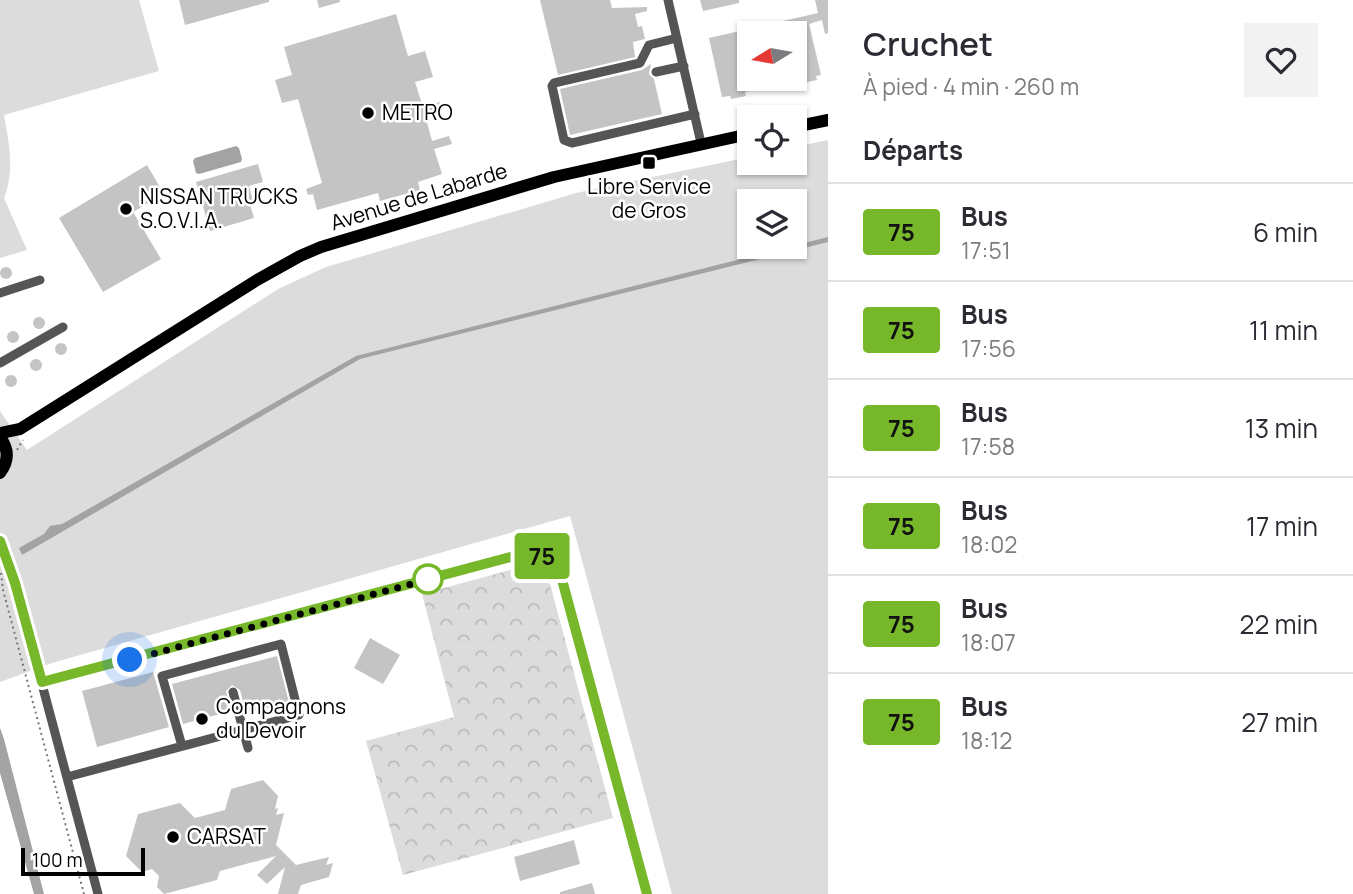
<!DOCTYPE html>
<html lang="fr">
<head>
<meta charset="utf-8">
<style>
	:root { --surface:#fff; --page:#f2f2f3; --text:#2b2b33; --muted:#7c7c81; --line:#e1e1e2 }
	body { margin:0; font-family:Manrope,sans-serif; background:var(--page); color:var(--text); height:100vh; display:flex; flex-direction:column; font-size:26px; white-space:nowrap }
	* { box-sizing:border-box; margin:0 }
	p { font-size:23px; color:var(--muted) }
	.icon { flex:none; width:38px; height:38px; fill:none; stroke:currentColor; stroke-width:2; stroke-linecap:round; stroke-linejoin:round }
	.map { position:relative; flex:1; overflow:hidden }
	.panel { display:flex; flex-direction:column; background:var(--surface); width:525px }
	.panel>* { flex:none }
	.badge { padding:0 14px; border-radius:5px; font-size:24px; line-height:46px }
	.needle { width:46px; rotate:259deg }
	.fabs { position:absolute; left:737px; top:21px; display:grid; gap:14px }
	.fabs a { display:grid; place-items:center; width:70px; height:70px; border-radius:0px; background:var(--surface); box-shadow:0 2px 5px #0004; font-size:35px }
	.scale { position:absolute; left:21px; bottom:18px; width:124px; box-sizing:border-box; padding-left:7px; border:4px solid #000; border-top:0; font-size:19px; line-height:24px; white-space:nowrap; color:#000; -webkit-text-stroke:5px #fff; paint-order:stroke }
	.you { position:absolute; width:35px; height:35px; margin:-18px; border:5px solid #fff; border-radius:50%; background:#1a73e8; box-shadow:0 0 0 10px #1a73e833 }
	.map>.badge { position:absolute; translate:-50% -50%; box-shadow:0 0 0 4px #fff }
	h2 { padding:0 35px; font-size:26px; line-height:63px }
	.round { display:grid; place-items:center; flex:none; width:74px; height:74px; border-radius:0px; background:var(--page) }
	.head { display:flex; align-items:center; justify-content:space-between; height:119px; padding:0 35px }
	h1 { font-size:33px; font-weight:600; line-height:52px }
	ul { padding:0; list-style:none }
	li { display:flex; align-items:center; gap:21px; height:98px; padding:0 35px; border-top:2px solid var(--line) }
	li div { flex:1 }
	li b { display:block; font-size:26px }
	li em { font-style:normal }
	li .badge { min-width:77px; font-weight:700; text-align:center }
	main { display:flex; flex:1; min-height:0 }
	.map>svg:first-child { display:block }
</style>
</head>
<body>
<main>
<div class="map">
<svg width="828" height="894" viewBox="0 0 828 894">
	<defs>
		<pattern id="forest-crowns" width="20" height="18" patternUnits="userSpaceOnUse" patternTransform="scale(1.75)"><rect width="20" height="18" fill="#dcdcdc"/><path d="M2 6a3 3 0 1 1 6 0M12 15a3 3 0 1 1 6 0" fill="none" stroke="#bbb"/></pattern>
	</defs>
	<rect width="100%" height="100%" fill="#fff"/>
	<path fill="#dcdcdc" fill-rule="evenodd" d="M0,0h139l20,71 -155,44c5,27 11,57 0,83l23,52 -27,8z
		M828,140v754h-156l-102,-378 -518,147 -52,19v-271l27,39 251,-161 48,-22 250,-74 173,-36v6h45l1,-16zM749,201h45v46h-45z"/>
	<path fill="url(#forest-crowns)" d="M521,567l29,17 63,234 -210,57 -37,-134 88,-24 -32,-123z"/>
	<path fill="#a3a3a3" d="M236,146l3,2 3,11 -1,3 -42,12 -3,-1 -3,-12 2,-3z
		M828,237v5l-468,117 -338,196 -3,-7 25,-14 6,-8 12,-2 294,-168z
		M0,728l4,11 40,155h-10l-34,-121z"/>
	<path fill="#c4c4c4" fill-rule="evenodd" d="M179,0h90v2l-84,23z
		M317,0h23v2l-21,6z
		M540,0h70l2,8 35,-1v4l-12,3 3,13 4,-1 3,13 -12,3 2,15 -77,18z
		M700,0h39v3l-36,8z
		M815,0h13v33l-3,1 -3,-14 -13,4 12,51 -5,1 1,4 -46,10 -1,-4 -25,6 1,4 -15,3 -1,-3 -8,1 -13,-59 109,-25zM749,33h45v46h-45z
		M396,14l12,42 17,-5 8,26 -18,5 8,25 17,-5 2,8 -17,5 7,26 17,-5 3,8 -18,5 8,25 -24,8 2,8 -40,11 -2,-8 -61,17 -4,-16 -5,1 -2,-6 16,-6 -24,-84 -16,4 -7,-23 17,-5 -8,-28z
		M651,64l-2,10 5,5 8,35 -92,21 -10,-46 82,-19z
		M258,164l5,18 -14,4 4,14 -4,1 5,17 -44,13 -14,-49z
		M147,165l17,29 -31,18 28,47 -58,33 -44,-74z
		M0 273a6 6 0 1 1 12 0a6 6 0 1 1-12 0Z
		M33 323a6 6 0 1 1 12 0a6 6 0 1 1-12 0Z
		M7 337a6 6 0 1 1 12 0a6 6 0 1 1-12 0Z
		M55 349a6 6 0 1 1 12 0a6 6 0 1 1-12 0Z
		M30 365a6 6 0 1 1 12 0a6 6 0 1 1-12 0Z
		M5 381a6 6 0 1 1 12 0a6 6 0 1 1-12 0Z
		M370,638l30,17 -17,29 -29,-16z
		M277,656l12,46 -43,12 -6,-24 -8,-5 -6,6 5,20 -48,13 -11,-40z
		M153,672l16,55 -72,20 -15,-56z
		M263,780l15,16 -3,13 3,-1 -2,7 8,-2 -8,32 20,20 33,-8 -3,8 7,-2 -4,14 -28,8 -3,9h-20l7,-27 -18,17 -10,-9 19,-19 -56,15 -3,9 -53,14 -7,-7 2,-11 -7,-7 -10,3 -16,-16 12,-42 42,-11 15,15 30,-8 6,-21z
		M574,840l6,24 -60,17 -6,-24z
		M592,883l3,11h-35v-2z"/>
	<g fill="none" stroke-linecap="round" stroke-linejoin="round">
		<path stroke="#777" stroke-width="2" stroke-dasharray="2 3.5" stroke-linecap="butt" d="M17,450l6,-10
			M1,573l2,17 81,304"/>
		<path stroke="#555" stroke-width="9" d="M668,0l33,143
			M677,38l-28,7 -9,18 -86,20 -2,3 12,54 8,3 123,-29
			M656,72l28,-6
			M0,293l40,-13
			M0,363l63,-36
			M0,541l15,42 83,311
			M42,683l480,-129c18,-2 32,6 39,22l86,318
			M233,692l15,56
			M67,777l232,-62 -18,-71 -119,32 20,70"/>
		<path stroke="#000" stroke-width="12" d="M794,127l34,-7
			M0,433l20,-4 237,-149 43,-24 21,-9 233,-70 195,-43
			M0,437c9,12 9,24 0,36"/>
	</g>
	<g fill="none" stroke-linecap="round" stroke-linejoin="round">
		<g stroke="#fff" stroke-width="16">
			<path id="line" d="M0,541l15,42 27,99 480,-128c18,-2 32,6 39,22l86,318"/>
		</g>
		<use href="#line" stroke="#76b82a" stroke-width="10"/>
		<path stroke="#000" stroke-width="7" stroke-dasharray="0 12.6" d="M130,660l304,-82 -6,1"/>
	</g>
	<g fill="#000" stroke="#fff" stroke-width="2.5">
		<circle cx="368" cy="113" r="7"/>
		<rect x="642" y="156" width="14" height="14" rx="3.5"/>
		<circle cx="126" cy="209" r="7"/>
		<circle cx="202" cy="719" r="7"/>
		<circle cx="173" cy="837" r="7"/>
	</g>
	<circle fill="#fff" stroke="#76b82a" stroke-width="3.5" cx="428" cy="579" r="14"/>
	<g text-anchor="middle" stroke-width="5" stroke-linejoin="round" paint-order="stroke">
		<g font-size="21" fill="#000" stroke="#fff" text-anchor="start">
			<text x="382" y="120">METRO</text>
			<text x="649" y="194" text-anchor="middle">Libre Service<tspan x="649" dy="24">de Gros</tspan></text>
			<text x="140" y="204">NISSAN TRUCKS<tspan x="140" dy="24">S.O.V.I.A.</tspan></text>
			<text x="216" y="714">Compagnons<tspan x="216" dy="24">du Devoir</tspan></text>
			<text x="187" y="844">CARSAT</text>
		</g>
		<g font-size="21" fill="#000" stroke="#fff">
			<text transform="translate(419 197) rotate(-17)" y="7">Avenue de Labarde</text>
		</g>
	</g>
</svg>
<div class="fabs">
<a><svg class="needle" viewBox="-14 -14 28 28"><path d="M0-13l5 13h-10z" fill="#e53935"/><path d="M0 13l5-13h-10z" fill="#7c7c81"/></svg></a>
<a><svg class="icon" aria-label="locate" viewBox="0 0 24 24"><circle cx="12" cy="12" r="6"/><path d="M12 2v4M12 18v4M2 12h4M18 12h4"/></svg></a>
<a><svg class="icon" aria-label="layers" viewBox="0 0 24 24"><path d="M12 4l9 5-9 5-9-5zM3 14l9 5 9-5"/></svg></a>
</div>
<div class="scale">100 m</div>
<div class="you" style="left:130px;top:660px"></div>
<b class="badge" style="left:542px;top:556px;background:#76b82a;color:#111">75</b>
</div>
<section class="panel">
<div class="head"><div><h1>Cruchet</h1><p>À pied · 4 min · 260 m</p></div><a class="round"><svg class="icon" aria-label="heart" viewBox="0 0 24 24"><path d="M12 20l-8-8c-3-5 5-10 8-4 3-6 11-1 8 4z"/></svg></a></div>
<h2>Départs</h2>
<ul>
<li><span class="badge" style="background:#76b82a;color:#111">75</span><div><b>Bus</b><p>17:51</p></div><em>6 min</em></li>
<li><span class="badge" style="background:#76b82a;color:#111">75</span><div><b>Bus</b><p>17:56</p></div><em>11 min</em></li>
<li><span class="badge" style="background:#76b82a;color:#111">75</span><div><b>Bus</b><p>17:58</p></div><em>13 min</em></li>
<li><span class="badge" style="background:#76b82a;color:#111">75</span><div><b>Bus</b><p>18:02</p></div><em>17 min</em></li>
<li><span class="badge" style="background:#76b82a;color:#111">75</span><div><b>Bus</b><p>18:07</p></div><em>22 min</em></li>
<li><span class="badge" style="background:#76b82a;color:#111">75</span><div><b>Bus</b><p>18:12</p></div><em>27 min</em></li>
</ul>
</section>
</main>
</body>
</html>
